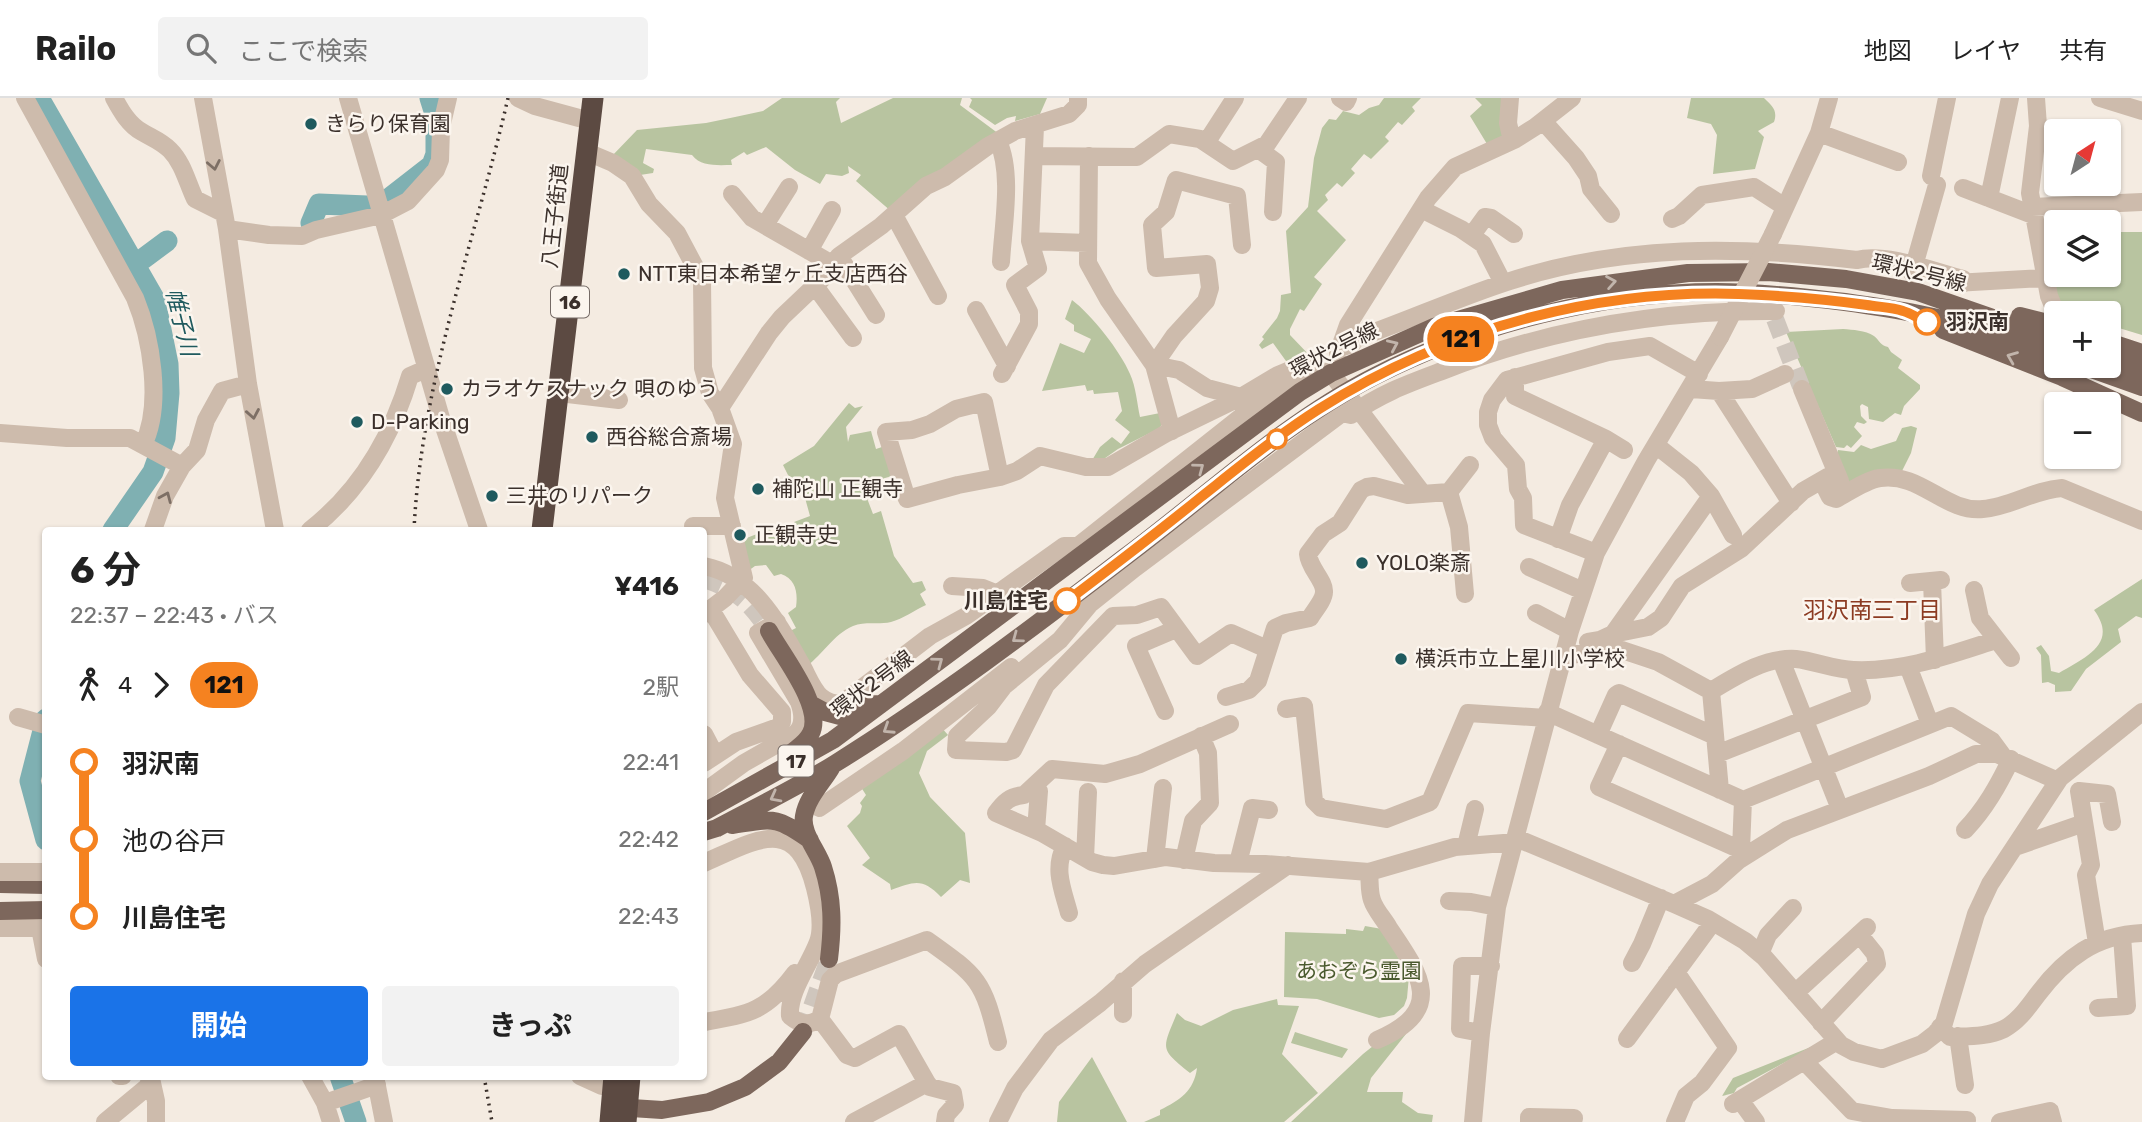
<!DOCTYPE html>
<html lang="ja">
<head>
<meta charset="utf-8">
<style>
	:root { --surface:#fff; --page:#f2f2f2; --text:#222; --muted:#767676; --line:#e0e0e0; --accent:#1a73e8 }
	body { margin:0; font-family:Rubik,"Noto Sans JP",sans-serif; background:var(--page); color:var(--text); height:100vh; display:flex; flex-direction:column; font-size:26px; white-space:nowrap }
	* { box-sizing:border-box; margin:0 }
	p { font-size:23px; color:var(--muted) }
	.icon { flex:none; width:38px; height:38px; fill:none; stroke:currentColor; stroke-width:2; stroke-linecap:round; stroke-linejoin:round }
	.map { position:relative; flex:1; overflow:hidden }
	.details { position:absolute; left:42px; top:429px; width:665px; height:553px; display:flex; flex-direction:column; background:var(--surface); border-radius:7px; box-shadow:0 2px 5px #0004 }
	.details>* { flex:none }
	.badge { padding:0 14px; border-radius:23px; font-size:24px; line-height:46px }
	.needle { width:46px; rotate:36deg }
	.fabs { position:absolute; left:2044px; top:21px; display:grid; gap:14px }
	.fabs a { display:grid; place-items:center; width:77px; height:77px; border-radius:7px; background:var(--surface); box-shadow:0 2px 5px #0004; font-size:35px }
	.map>.badge { position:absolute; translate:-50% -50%; box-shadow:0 0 0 4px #fff }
	.legs { display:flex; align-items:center; gap:10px; height:77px; padding:0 28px; font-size:23px }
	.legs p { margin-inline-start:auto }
	.overview { display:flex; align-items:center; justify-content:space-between; height:119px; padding:0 28px }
	h1 { font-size:38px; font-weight:700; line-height:52px }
	.button { display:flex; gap:14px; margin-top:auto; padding:14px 28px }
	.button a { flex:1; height:80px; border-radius:7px; background:var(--accent); color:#fff; font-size:28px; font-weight:700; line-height:80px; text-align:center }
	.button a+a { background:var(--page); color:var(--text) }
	ul { padding:0 28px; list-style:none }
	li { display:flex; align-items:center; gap:24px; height:77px; font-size:26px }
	li i { display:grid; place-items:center; width:10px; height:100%; margin:0 9px; background:currentColor }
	li i::after { content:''; width:18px; height:18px; margin:-9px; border:5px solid; border-radius:50%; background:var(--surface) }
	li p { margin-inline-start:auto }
	li:first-child i { background:linear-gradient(#0000 50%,currentColor 0) }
	li:last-child i { background:linear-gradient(currentColor 50%,#0000 0) }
	header { display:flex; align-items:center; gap:42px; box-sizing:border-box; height:98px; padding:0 35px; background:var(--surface); border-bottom:2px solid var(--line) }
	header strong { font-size:33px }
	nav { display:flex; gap:38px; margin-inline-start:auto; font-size:24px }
	.search { width:490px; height:63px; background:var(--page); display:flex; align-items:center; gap:18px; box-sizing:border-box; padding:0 24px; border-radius:7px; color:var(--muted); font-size:26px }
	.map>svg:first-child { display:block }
</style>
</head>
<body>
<header>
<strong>Railo</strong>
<div class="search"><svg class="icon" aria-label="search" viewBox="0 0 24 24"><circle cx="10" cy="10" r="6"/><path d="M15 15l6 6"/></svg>ここで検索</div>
<nav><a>地図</a><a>レイヤ</a><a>共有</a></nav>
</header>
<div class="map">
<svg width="2142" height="1024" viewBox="0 0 2142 1024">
	<rect width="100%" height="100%" fill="#f4ebe1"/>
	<path fill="#b8c4a0" d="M782,0h58l-4,4 5,21 52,-25h69l-2,7 39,29 -107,78 -36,-31 5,-6 -13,-9 1,7 -7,3 -16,-2 -6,10 -25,-14 -29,-23 -19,8 -3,-3 -13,8 1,5c-14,0 -31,2 -40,-10l-46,-6 -3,14 11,6 -1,4 -13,2 -29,-18 26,-27 69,-7 29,-6 28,-6z
		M970,0h77l-7,16 -25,7 1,-5 -9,2 -12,7 -26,-18 3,-7z
		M1384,0h37l-9,9 3,4 -13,14 -4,-3 -13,15 4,4 -18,18 -7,-5 -13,15 4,4 -13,14 -5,-4 -12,12 3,5 -11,11 29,29 -32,37 8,7 -18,27 -4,-2 -10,20v6l22,23 -1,2 -25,1 -13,-18 -11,6 -3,-4 5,-6 -2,-2 15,-19 3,-7 1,-16 10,-2 -5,-62 22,-24 6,-49 8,-30 7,-9 7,1 7,-9 16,4 10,-7 10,-3z
		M1475,0h31l1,38 -20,8 -17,-28 12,-11z
		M1691,0h73c8,8 14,12 10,24l-16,9 6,6 -9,32 -42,5 4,-39 -6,-11 -24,-6z
		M2109,134h33v103l-33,-10v-12h-42l-8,-2 -10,-45 7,1v8h53z
		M1072,202c19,14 49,52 58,74 6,13 7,29 10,43l20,-4 3,8 -3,7 -42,21 -17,12 -10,1 9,-15 12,-10 9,7 9,-12 -15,-12 7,-9 -4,-19 -24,2 -1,-4 -6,1 -2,-6 -43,6 18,-48 24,10 7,-14 -17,-8v-6l-9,-6z
		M1843,231c10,1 22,1 31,7 6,5 6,9 14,11l3,5 11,8 -4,8 22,17v4l-16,17 -3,9 -6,-2 -12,9 -14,-3 -1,-12 -6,-3 -2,2 1,10 6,6 -3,2 -7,-2 -3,5 8,9 -11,12 -4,-3 -3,3 -8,-1 -50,-115z
		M849,305l6,5 8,-2 -17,21 2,15 2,-7 21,-4 5,18 9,-3 10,29 -33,10 11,29 8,-3 13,45 19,27 9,-2 4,9 -6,4 6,11c-11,5 -23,14 -35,17 -13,3 -26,-1 -38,4 -20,9 -30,28 -46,40l-19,-34 8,-4 -8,-15 8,-6c2,-14 0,-28 -15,-33l-7,2 -8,-11 -11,1 -7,5 -8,-27 5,-2 -1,-3 26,-10 2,4 13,-4 2,5 9,-4 -2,-8 16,-6 -8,-29 -14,-12 -5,-10 31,-19z
		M1911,328l6,2 -6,25 -11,22 -51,12 -13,-27 2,-10 16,2 7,-7 10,4 25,-8 6,-13z
		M2142,481v39l-6,-2 -18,13 3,13 -35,27 -15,22 -16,1v-7l-7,-3 -6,1 -1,-28 -5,-7 5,-3 8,11 2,15 8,2c26,-16 60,-29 35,-63z
		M941,629l7,8 -21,16 -8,22 11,24 35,36 5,50 -10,-3 -19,17c-18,-19 -26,-16 -50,-7l-1,-6 -28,-19 8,-7 -23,-32 13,-13 2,-7 -2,-3 6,-8 -7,-11z
		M1365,828l17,3 27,47 -2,22 -3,8 -10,9 -15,3 -62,-19 -33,-2 1,-65 61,2v-5l17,2z
		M1277,901l1,6 21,1 -17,48 36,39 -34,29h-140l16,-7v-5c20,-10 34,-19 37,-42l-7,5c-31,-25 -28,-23 -13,-60l8,7 16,6 32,-16z
		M1404,932l2,4 -35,44 -4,14h36l-1,10 16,11 15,2 -1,7h-141l72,-68 15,-12z
		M1295,934l53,17 -6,9 -51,-15z
		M1821,945l-84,45 -3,5 -12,3 11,-18z
		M1092,959l35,65h-70l2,-20z"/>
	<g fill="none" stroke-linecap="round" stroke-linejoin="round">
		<path stroke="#7fb0b2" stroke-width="21" d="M39,0l116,202 13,64 1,29 -4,45 -12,34 -40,58
			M387,102l45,-35 4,-11v-37l-6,-19
			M311,125l8,-19 48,2
			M136,166l31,-23
			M46,621l-16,62 16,59
			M340,978l16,46"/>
		<path stroke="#cfc6bd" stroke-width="18" stroke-dasharray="18 9" stroke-linecap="butt" d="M1775,221l27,70"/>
		<path stroke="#cfc6bd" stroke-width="18" stroke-dasharray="18 9" stroke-linecap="butt" d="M704,481c33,11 46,23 65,52
			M803,934l26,-73"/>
		<path stroke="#cdbbac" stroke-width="18" d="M25,0l110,200c16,39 28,107 8,147
			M114,0c7,13 15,27 28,34 10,6 19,9 28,18 13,13 17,32 25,49l28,14
			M203,0l24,131 21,155 27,146
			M348,0l93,320 38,112
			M518,0l17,8 55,15
			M1340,0l6,4 2,-4
			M1510,0l-2,25 4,18
			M2036,0l2,28 -8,67 19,103 7,17
			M2100,0l42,13
			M1543,23l33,37 12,18 3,13 20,25
			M1819,35l79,29
			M998,43c15,32 5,85 3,121
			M1206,45l29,-45
			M1258,51l18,13 -3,50
			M587,54l26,11 19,13 17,28 28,29 25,47 1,88 7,25 10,15 13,36 -8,54 19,80 -19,20 -21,16
			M1034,58l103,1 32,-23 31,5 33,22 34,-17 31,-46
			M1089,58l-1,107 20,36 46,66 25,5 28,18 34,9
			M1931,78l16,-78
			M1963,90l70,27
			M732,96l20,24 80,46
			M1989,100l21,-100
			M2032,109l110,-5
			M1421,111l40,20 22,15 20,39
			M894,117l44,81
			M1672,121l7,-3 23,-21 52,-8 31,20
			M765,127l24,-38
			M227,131l42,6 33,1 14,-6 65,-15 27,-14 28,-31 4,-10 1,-32 7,-30
			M1773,136l46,-101 10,-35
			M1472,137l13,-18 6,1 23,16
			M1030,143l58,2
			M809,153l23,-41
			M839,158l37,59
			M1912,175l25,-88
			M1955,185l90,-5
			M815,188l38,52
			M976,212l31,56
			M1340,250l12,-4 3,-5c52,-18 102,-41 155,-58 114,-37 230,-35 347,-21 28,-8 78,12 106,19l2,4
			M1338,255l10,-28 80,-127 27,-31 61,-28 19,-12 37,-29
			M1002,276l27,-50v-12l-14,-27 23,-17 -8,-27 5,-115
			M1515,279v19l91,43
			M1691,291l28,2 72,112
			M1802,291l38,92
			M1719,293l33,-2 33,-15
			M559,295l60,7
			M720,310l49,-75 13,-16 39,-37 18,-24 42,-30 45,-40 19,-9 43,-31 27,-15 54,-17 9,-9v-7
			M1172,333l-18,-66 20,-29 32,-35 4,-13 -3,-24 -51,4 -4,-43 14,-13 10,-32 61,16 5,49
			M0,335l67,5h63l52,28
			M1657,348l34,27 20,23 22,39
			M1000,379l-16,-75 -28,7 -26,15 -18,6 -26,2 21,67 51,-14 42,-8 17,-6 23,-15 46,11h22l57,-33 76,-37 37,-22 12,-5 15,-2 26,5 92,121
			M1822,383l8,16 6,2c13,-7 30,-19 44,-21 41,-6 65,35 103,31 27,-2 51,-19 79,-21l80,33
			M1449,394l10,35 6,67
			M693,428h39
			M153,432l12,-34 17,-30 15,-16 9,-30 16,-29 26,-7
			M310,432c50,-39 82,-94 100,-154l16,-7
			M1558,441l12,-34 36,-66 18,11
			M1596,455l-72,-28 -1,-27 -5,-9 -2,-24 -23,-27 -5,-13v-13l4,-12 15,-20 101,-28 42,-6 49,28
			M1130,460l5,10 -45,36 -30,36 -56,46 -16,21 -31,29 -1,14 50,2 7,-2 33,-65 67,-69 24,-1 24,-8 36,49 34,-23 36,16
			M704,468c50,10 74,57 97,98 6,10 11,25 20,33 6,5 13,7 20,7l89,-68 36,-20 98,-70h14l197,-156 23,-11 5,-8
			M1529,469l54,24
			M1135,470l207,-155 9,2c28,-21 59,-32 91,-44 107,-42 219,-61 334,-60
			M1932,483l3,79
			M1910,485l31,-3
			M952,488l31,2 20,8
			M1974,492l6,28 31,40
			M1536,515l34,18
			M1613,536l98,-138
			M1588,544l12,-2 13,-6 35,-7 13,-9 21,-32 59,-37 62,-58 33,-19
			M1564,558l52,-8 42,14 53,29c25,-15 54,-34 85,-32 19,2 39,11 58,11 50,2 95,-15 142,-30
			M1781,562l59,149
			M1908,568l22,58
			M1711,593l9,99
			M1226,599l23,-7 9,-9 17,-53 11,-5 24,-5c4,-7 14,-18 14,-26 1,-11 -15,-24 -16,-38l15,-20 17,-11 21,-33 6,-3 7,-1 34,9 41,-3 21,-27
			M1286,611l18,-3 10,95 7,7 65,11 44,-17 38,-89 78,5
			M1165,613l-29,-65 40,-17
			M1547,614l196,88 -2,50 -2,10
			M18,619l28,8
			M1230,626l-90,40 -35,10 -53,-5 -28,26c-14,1 -20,7 -28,18l46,20 50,29 11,3 11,1 52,-9 48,6 51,1 104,8
			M704,636l11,21
			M1598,637l18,-40 3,-2 96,43
			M1619,646l-20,43 142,63
			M1717,656l145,-57 -8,-27
			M704,665l32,-21 42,-15 4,-5v-10l-32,-37 -39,-65
			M704,694l40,-29 51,-29c10,-8 8,-21 4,-32l-41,-69 19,-11
			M1743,702l208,-84 41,25 11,15
			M819,710l84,-57 108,-84
			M1036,732l3,-39
			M1965,732c20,-21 33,-44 46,-71
			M1516,740l158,66 34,15 37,22 19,16 77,88 13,7 28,7 40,-15 13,-10 9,-11 32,-109 14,-30 70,-106 82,-66
			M1065,748c-12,23 -2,44 4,67
			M1466,748l9,-37
			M2015,749l69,-24
			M1085,760l3,-66
			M1155,761l8,-71
			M1184,762l9,-39 17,-18 -2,-50 -7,-17
			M704,765c52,-23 92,-50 111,25 4,16 9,38 3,54 -8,22 -30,50 -28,74 11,9 17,10 30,3l10,-39 6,-6 91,-34c52,37 56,40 71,102
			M1238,765l14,-55 17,2
			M1449,803l22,1 26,5
			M1674,806l38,-20 27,-24 48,-30 142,-54 47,-22h21l61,27
			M0,830h46
			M40,830l6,31
			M2097,845l-11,-68 5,-10 -12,-74 28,3 5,28
			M1760,856l8,-19 25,-27
			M1632,865l10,-19 19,-46
			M1795,895l72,-66
			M2098,910l29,-2 -5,-70
			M1123,916v-33
			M820,921l27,36 8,3 44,-24 28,49 -73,39
			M704,924c45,-8 62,-10 91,-49
			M1821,925l56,-59 -2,-10 -16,-20
			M1940,929l10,10c18,-1 37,0 54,-8 15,-8 24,-22 34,-35 27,-36 58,-59 104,-61
			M1481,935l-21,-4 2,-63h29
			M1958,938l7,49
			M1627,941l86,-117
			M1377,942c68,-29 45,-64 12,-112 -5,-9 -14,-18 -17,-28 -3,-8 -2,-19 -3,-28l86,-25 61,-5
			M1805,964l47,49 40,7 75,2
			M119,978h4
			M310,978l15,27 6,19
			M375,978l9,46
			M580,978l22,10 12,-1
			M152,985l4,18v21
			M927,985l3,4 23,6 2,12 -9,10 -1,7
			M1740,1002l16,22
			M325,1005l52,-18
			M1733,1006l104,-63
			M105,1024l47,-39 -4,-7
			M998,1024l17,-34 36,-48 49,-37 45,-39 143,-99
			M1473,1024l8,-89 16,-126 73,-276 26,-78 50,-92 74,-124
			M1529,1024v-5l45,1 -1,4
			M1675,1024l11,-26 16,-13 26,-35 -52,-76
			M2000,1024l50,-11 3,11"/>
		<path stroke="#7d675c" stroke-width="18" d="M2020,218l36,9
			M1943,232l119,47 80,36
			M2109,244l33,11
			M2109,261l33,12
			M2083,268l59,21
			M769,533c13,24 55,76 42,102 -5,11 -15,15 -23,23
			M812,607l13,7 15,4 21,-11 20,-1
			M704,714l129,-72 467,-348 31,-19 103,-46 128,-37 126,-17 80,-1 78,7 72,13 138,48
			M732,727c41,-6 43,-10 78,15
			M704,734l13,-4c39,-21 81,-41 119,-65 101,-63 195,-134 289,-206 82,-61 158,-134 250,-181 102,-52 227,-84 342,-84 42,0 86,5 128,10 49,7 100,15 147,31 22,7 43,15 64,23
			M0,786l46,1
			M0,813l46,-1
			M829,861c4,-33 4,-61 -6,-92 -5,-16 -22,-34 -19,-51 3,-18 18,-33 27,-48
			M616,1009l46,3 47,-8 36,-15 34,-25 24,-30"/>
		<path stroke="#5c4a42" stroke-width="21" d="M542,432l51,-432
			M610,1024l4,-46
			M626,1024l4,-46"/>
		<path stroke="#3b302b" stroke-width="3.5" stroke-dasharray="2 5" stroke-linecap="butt" d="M414,432c7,-148 61,-288 94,-432
			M484,978l8,46"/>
		<path stroke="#cdbbac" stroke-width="18" d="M1720,239l53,-103
			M0,774h46"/>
	</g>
	<defs><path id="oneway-chevron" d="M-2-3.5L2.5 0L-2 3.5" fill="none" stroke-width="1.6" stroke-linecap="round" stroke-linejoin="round" transform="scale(1.75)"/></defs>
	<g stroke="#7d6f65">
		<use href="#oneway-chevron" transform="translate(214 67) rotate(79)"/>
		<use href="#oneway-chevron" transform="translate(253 316) rotate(80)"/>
		<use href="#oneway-chevron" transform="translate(166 399) rotate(-67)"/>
	</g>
	<g stroke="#c2b5ac">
		<use href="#oneway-chevron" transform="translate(1611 184) rotate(-10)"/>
		<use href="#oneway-chevron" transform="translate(1393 247) rotate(-24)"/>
		<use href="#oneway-chevron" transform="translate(2012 259) rotate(-158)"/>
		<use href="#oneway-chevron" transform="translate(1199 370) rotate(-37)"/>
		<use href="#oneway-chevron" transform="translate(1017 540) rotate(143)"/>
		<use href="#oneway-chevron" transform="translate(938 564) rotate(-37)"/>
		<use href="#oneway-chevron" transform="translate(888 631) rotate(147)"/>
		<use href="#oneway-chevron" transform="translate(775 699) rotate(152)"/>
	</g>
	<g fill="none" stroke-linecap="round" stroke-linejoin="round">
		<g stroke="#fff" stroke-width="16">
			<path id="line-1" d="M1067,503c45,-34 90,-68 134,-104 38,-30 77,-62 118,-88 131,-83 288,-124 443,-114 35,2 70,5 105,10 11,2 25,2 36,6 8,2 16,8 24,11"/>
		</g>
		<use href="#line-1" stroke="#f58220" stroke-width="10"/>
	</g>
	<g fill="#1f5a5e" stroke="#fbf5ee" stroke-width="2.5">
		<circle cx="311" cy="26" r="7"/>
		<circle cx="624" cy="176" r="7"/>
		<circle cx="447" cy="291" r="7"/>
		<circle cx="357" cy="324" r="7"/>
		<circle cx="592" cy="339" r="7"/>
		<circle cx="758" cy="391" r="7"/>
		<circle cx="492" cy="398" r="7"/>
		<circle cx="740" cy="437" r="7"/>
		<circle cx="1362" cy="465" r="7"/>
		<circle cx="1401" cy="561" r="7"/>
	</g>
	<g fill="#fff" stroke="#f58220" stroke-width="3.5">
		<circle cx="1927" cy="224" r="12"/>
		<circle cx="1277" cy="341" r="9"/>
		<circle cx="1067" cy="503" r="12"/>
	</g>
	<g text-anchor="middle" stroke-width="5" stroke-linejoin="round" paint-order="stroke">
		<g fill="#fbf5ee" stroke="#756b66" stroke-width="2">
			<rect x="551" y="188.5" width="38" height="31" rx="5"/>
			<rect x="778.5" y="647.5" width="35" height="31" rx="5"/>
		</g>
		<g font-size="19" font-weight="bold" fill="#3b302b">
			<text x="570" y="211">16</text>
			<text x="796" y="670">17</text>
		</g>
		<g font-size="21" fill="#3b302b" stroke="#fbf5ee" text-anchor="start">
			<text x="325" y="33">きらり保育園</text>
			<text x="638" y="183">NTT東日本希望ヶ丘支店西谷</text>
			<text x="461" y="298">カラオケスナック 唄のゆう</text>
			<text x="371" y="331">D-Parking</text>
			<text x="606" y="346">西谷総合斎場</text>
			<text x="772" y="398">補陀山 正観寺</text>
			<text x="506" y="405">三井のリパーク</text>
			<text x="754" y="444">正観寺史</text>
			<text x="1376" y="472">YOLO楽斎</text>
			<text x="1415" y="568">横浜市立上星川小学校</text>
		</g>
		<g font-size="21" fill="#3b302b" stroke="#fbf5ee">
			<text transform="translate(555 118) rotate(-84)" y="7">八王子街道</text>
			<text transform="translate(1919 175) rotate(14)" y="7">環状2号線</text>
			<text transform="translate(1334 252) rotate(-27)" y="7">環状2号線</text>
			<text transform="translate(872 586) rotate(-37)" y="7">環状2号線</text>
		</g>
		<g font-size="21" font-weight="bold" fill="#3b302b" stroke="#fbf5ee" text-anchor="start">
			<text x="1946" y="231">羽沢南</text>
			<text x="1048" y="510" text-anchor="end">川島住宅</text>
		</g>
		<g font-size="21" fill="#4a5a2e" stroke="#fbf5ee">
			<text x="1359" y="880">あおぞら霊園</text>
		</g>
		<g font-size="23" font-style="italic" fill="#1f5a5e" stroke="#fbf5ee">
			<text transform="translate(182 224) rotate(76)" y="8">帷子川</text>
		</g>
		<g font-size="23" fill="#8c3b22" stroke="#fbf5ee">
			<text x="1872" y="520">羽沢南三丁目</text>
		</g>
	</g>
</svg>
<div class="fabs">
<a><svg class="needle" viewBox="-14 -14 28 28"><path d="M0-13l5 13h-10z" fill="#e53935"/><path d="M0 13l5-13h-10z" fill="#767676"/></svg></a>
<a><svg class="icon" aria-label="layers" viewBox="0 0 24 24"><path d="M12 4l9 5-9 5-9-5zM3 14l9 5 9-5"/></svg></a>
<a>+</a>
<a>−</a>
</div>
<b class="badge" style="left:1461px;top:241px;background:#f58220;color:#111">121</b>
<section class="details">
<div class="overview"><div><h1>6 分</h1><p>22:37 – 22:43 · バス</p></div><b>¥416</b></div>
<div class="legs"><svg class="icon" aria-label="walk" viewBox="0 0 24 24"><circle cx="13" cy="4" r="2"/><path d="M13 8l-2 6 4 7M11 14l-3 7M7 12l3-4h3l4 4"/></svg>4<svg class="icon" aria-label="forward" viewBox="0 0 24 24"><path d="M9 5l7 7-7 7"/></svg><b class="badge" style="background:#f58220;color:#111">121</b><p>2駅</p></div>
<ul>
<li><i style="color:#f58220"></i><b>羽沢南</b><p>22:41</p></li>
<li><i style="color:#f58220"></i><span>池の谷戸</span><p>22:42</p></li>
<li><i style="color:#f58220"></i><b>川島住宅</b><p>22:43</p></li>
</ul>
<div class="button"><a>開始</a><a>きっぷ</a></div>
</section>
</div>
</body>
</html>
